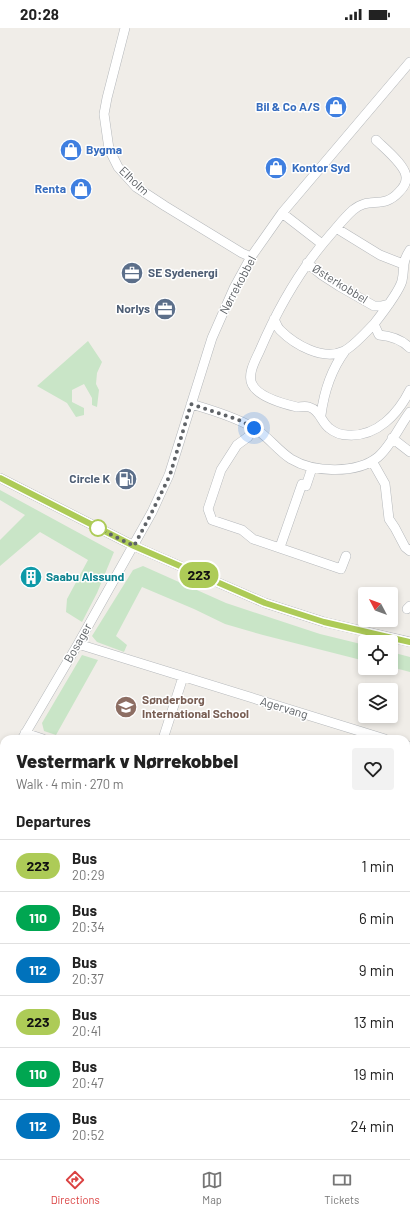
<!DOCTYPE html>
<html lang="en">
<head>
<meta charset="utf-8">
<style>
	:root { --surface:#fff; --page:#f2f2f2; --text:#222; --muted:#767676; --line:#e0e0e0; --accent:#db4242 }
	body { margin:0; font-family:Barlow,sans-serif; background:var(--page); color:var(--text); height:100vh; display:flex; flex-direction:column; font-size:15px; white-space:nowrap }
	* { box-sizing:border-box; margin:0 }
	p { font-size:13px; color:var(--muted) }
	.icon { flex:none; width:22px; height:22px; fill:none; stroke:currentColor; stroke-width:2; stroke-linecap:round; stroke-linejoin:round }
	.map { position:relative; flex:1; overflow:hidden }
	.panel { position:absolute; left:0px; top:707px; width:410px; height:424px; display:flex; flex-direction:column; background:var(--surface); border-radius:12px 12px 0 0; box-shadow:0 2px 6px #0003 }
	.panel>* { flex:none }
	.badge { padding:0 8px; border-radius:13px; font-size:14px; line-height:26px }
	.needle { width:26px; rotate:311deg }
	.buttons { position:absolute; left:358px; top:559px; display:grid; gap:8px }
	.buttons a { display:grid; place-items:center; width:40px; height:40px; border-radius:4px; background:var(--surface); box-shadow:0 2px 6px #0003; font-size:20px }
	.you { position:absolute; width:20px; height:20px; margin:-10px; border:3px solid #fff; border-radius:50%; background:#1a73e8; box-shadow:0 0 0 6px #1a73e833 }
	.map>.badge { position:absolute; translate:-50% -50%; box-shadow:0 0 0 2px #fff }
	h2 { padding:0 16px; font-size:15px; line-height:36px }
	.round { display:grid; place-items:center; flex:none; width:42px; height:42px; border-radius:4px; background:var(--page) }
	.summary { display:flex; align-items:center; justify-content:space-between; height:68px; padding:0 16px }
	h1 { font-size:19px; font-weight:800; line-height:30px }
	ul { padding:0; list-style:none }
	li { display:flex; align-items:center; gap:12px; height:52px; padding:0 16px; border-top:1px solid var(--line) }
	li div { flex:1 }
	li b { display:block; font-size:15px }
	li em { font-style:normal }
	li .badge { min-width:44px; font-weight:700; text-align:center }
	.status { display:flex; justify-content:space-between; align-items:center; height:28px; padding:0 20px; background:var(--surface); direction:ltr }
	.status svg { height:11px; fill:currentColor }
	.menu { display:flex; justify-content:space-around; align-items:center; height:56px; border-top:1px solid var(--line); background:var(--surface); font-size:11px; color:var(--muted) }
	.menu a { display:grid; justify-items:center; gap:2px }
	.menu .on { color:var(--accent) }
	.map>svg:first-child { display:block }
</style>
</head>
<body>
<div class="status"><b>20:28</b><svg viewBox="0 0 49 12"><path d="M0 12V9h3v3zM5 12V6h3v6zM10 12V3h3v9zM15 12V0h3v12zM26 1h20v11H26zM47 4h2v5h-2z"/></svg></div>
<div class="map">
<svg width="410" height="1131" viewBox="0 0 410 1131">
	<rect width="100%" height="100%" fill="#f0ede8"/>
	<path fill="#c9e5c7" d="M88,313l14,21 -5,11 -1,11 3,6 -2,17 -5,-2v-7l-8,-14 -12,6v12l12,6v7l-8,2 -9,-14 -30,-17z
		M0,462l114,62 -17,41 -15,29 -16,-10 1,-13 21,-39 -48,-28 -40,34v-26l25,-25 -25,-15z
		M143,538l83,37 94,31 45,11v16l-102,-26 -38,-11 -31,-15 -52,-22 -26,49 11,9 -3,7 -27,-10 -5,-6 41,-66z
		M391,624l19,5v15l-19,-5z
		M82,627l16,5 -42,75 -12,-4 -2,-8z"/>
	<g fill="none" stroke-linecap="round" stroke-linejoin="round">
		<g stroke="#b5b8bb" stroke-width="10">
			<path id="minor" d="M125,0l-18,70 -3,16 5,35 9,18 18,20 29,19 77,47 9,4
				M376,112c8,8 32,27 30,39 0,5 -4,10 -7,13 -16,18 -30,4 -46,18 -8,7 -15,16 -22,24 -31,35 -53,74 -71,116 -4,9 -13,24 -8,34 6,13 32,20 45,23 4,0 8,-1 12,0 11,3 12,15 20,21 6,5 12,7 19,7 29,2 50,-21 62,-45
				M282,185l40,31
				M336,200l44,27 23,9
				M410,222c-9,14 -5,17 -8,31 -3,10 -21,34 -28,43l5,11c12,1 22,4 31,13
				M307,235l15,12 17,11 35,20h7l8,-2
				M274,291c2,4 3,8 6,11 15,15 43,31 64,21 10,-5 22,-19 30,-27
				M191,376c21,6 44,13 63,24 14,8 23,22 37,31 23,14 66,15 87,-2 13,-11 22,-32 32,-45
				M321,387c3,-23 10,-45 24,-64
				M254,400l-6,9 -11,8 -16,25 -13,39 4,11 30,10 11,9 88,30 5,-13
				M392,410l18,14
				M372,433l13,23 4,35 6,9 10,19 5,4
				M0,450l134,68 131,57 59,19 86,20
				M280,519l22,-63 4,2 6,-18
				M407,581l3,-3
				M78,616l307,95
				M25,705l18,6
				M22,711l56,-95 74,-132 17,-37 43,-137 22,-50 17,-31 31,-44 128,-151
				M163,711l20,-62
				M406,717l4,2
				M0,753l4,-7
				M406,803l4,1
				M406,840l4,-1
				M0,875l4,-2
				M0,981l4,1
				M406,1034l4,-3
				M0,1048l4,-15
				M0,1064l4,2
				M154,1127l2,4
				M221,1127l1,4
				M10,1131l7,-4
				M115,1131l2,-4
				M289,1131l7,-4"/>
		</g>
		<use href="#minor" stroke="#fff" stroke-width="9"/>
	</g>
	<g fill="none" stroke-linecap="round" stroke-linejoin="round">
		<g stroke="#fff" stroke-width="9">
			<path id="line" d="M0,450l134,68 131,57 59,19 86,20"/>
		</g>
		<use href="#line" stroke="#adcb57" stroke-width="6"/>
		<path stroke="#5f6367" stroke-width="4" stroke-dasharray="0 7.2" d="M98,500l36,18 18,-34 18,-37 21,-71 48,16 15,8"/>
	</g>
	<defs>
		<g id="shop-disc" transform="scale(1.15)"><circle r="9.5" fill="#3f7fe0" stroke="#fff"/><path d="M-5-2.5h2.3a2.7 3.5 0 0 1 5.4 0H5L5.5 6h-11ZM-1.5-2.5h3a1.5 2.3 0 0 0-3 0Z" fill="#fff"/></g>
		<g id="office-disc" transform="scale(1.15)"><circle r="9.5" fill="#5c6f8a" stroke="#fff"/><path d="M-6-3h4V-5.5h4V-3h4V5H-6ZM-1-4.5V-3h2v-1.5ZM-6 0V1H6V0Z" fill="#fff"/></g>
		<g id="fuel-disc" transform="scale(1.15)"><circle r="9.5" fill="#5c6f8a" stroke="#fff"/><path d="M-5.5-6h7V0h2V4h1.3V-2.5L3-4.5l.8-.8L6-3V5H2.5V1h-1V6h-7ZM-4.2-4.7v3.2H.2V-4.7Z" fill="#fff"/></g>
		<g id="building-disc" transform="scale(1.15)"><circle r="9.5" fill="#0f9aa8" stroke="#fff"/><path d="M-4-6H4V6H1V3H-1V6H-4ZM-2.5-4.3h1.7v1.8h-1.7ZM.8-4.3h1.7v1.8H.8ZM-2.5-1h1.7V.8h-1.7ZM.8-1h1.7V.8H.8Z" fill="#fff"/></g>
		<g id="school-disc" transform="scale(1.15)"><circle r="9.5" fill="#8d6e63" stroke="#fff"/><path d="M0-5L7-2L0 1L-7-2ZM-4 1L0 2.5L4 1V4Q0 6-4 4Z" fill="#fff"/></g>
	</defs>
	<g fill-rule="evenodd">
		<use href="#shop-disc" x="336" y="79"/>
		<use href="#shop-disc" x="71" y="122"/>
		<use href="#shop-disc" x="276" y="140"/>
		<use href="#shop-disc" x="81" y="161"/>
		<use href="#office-disc" x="132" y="245"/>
		<use href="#office-disc" x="165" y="281"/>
		<use href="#fuel-disc" x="126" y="451"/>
		<use href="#building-disc" x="31" y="549"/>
		<use href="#school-disc" x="126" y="679"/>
	</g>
	<circle fill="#fff" stroke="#adcb57" stroke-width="2" cx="98" cy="500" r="8"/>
	<g text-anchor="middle" stroke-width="3" stroke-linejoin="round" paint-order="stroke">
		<g font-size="12" font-weight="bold" fill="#366cbe" stroke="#fff" text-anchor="end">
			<text x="320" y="83">Bil &amp; Co A/S</text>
			<text x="86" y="126" text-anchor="start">Bygma</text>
			<text x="292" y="144" text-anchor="start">Kontor Syd</text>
			<text x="66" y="165">Renta</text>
		</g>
		<g font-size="12" fill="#5f6367" stroke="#fff">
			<text transform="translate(134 153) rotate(43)" y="4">Elholm</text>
			<text transform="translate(340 256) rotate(32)" y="4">Østerkobbel</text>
			<text transform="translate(238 257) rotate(-62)" y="4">Nørrekobbel</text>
			<text transform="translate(78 615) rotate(-60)" y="4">Bosager</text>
			<text transform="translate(284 680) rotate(17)" y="4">Agervang</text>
		</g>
		<g font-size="12" font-weight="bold" fill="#4e5e75" stroke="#fff" text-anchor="end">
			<text x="148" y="249" text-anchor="start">SE Sydenergi</text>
			<text x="150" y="285">Norlys</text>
			<text x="110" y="455">Circle K</text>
		</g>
		<g font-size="12" font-weight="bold" fill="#0d838f" stroke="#fff" text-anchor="start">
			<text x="46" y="553">Saabu Alssund</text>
		</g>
		<g font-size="12" font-weight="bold" fill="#785e54" stroke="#fff" text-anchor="start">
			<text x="142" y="676">Sønderborg<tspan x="142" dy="14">International School</tspan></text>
		</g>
	</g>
</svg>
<div class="buttons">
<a><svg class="needle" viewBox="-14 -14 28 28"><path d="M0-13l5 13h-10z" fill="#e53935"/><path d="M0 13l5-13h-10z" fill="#767676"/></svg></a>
<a><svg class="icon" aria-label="locate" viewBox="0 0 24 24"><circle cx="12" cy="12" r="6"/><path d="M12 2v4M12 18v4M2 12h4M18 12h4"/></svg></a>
<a><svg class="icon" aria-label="layers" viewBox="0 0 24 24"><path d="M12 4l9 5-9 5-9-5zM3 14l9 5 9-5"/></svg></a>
</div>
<div class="you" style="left:254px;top:400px"></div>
<b class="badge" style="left:199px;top:547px;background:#adcb57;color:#111">223</b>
<section class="panel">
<div class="summary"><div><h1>Vestermark v Nørrekobbel</h1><p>Walk · 4 min · 270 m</p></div><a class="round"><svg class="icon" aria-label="heart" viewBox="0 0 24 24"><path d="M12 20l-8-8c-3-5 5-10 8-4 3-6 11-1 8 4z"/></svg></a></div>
<h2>Departures</h2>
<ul>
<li><span class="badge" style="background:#adcb57;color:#111">223</span><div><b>Bus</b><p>20:29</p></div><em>1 min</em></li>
<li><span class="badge" style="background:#00a651;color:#fff">110</span><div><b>Bus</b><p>20:34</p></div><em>6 min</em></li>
<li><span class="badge" style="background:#0072bc;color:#fff">112</span><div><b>Bus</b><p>20:37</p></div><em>9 min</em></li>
<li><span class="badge" style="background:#adcb57;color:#111">223</span><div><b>Bus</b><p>20:41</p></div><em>13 min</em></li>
<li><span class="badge" style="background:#00a651;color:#fff">110</span><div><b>Bus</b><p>20:47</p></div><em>19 min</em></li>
<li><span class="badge" style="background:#0072bc;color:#fff">112</span><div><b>Bus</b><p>20:52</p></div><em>24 min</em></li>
</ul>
</section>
</div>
<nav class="menu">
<a class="on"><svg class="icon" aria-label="directions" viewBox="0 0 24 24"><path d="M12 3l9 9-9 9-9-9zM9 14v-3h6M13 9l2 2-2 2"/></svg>Directions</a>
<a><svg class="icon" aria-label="map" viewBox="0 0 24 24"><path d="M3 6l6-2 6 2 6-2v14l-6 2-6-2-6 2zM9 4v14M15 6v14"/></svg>Map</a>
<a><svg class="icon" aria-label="tickets" viewBox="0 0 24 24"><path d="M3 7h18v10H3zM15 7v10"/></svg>Tickets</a>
</nav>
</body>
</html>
